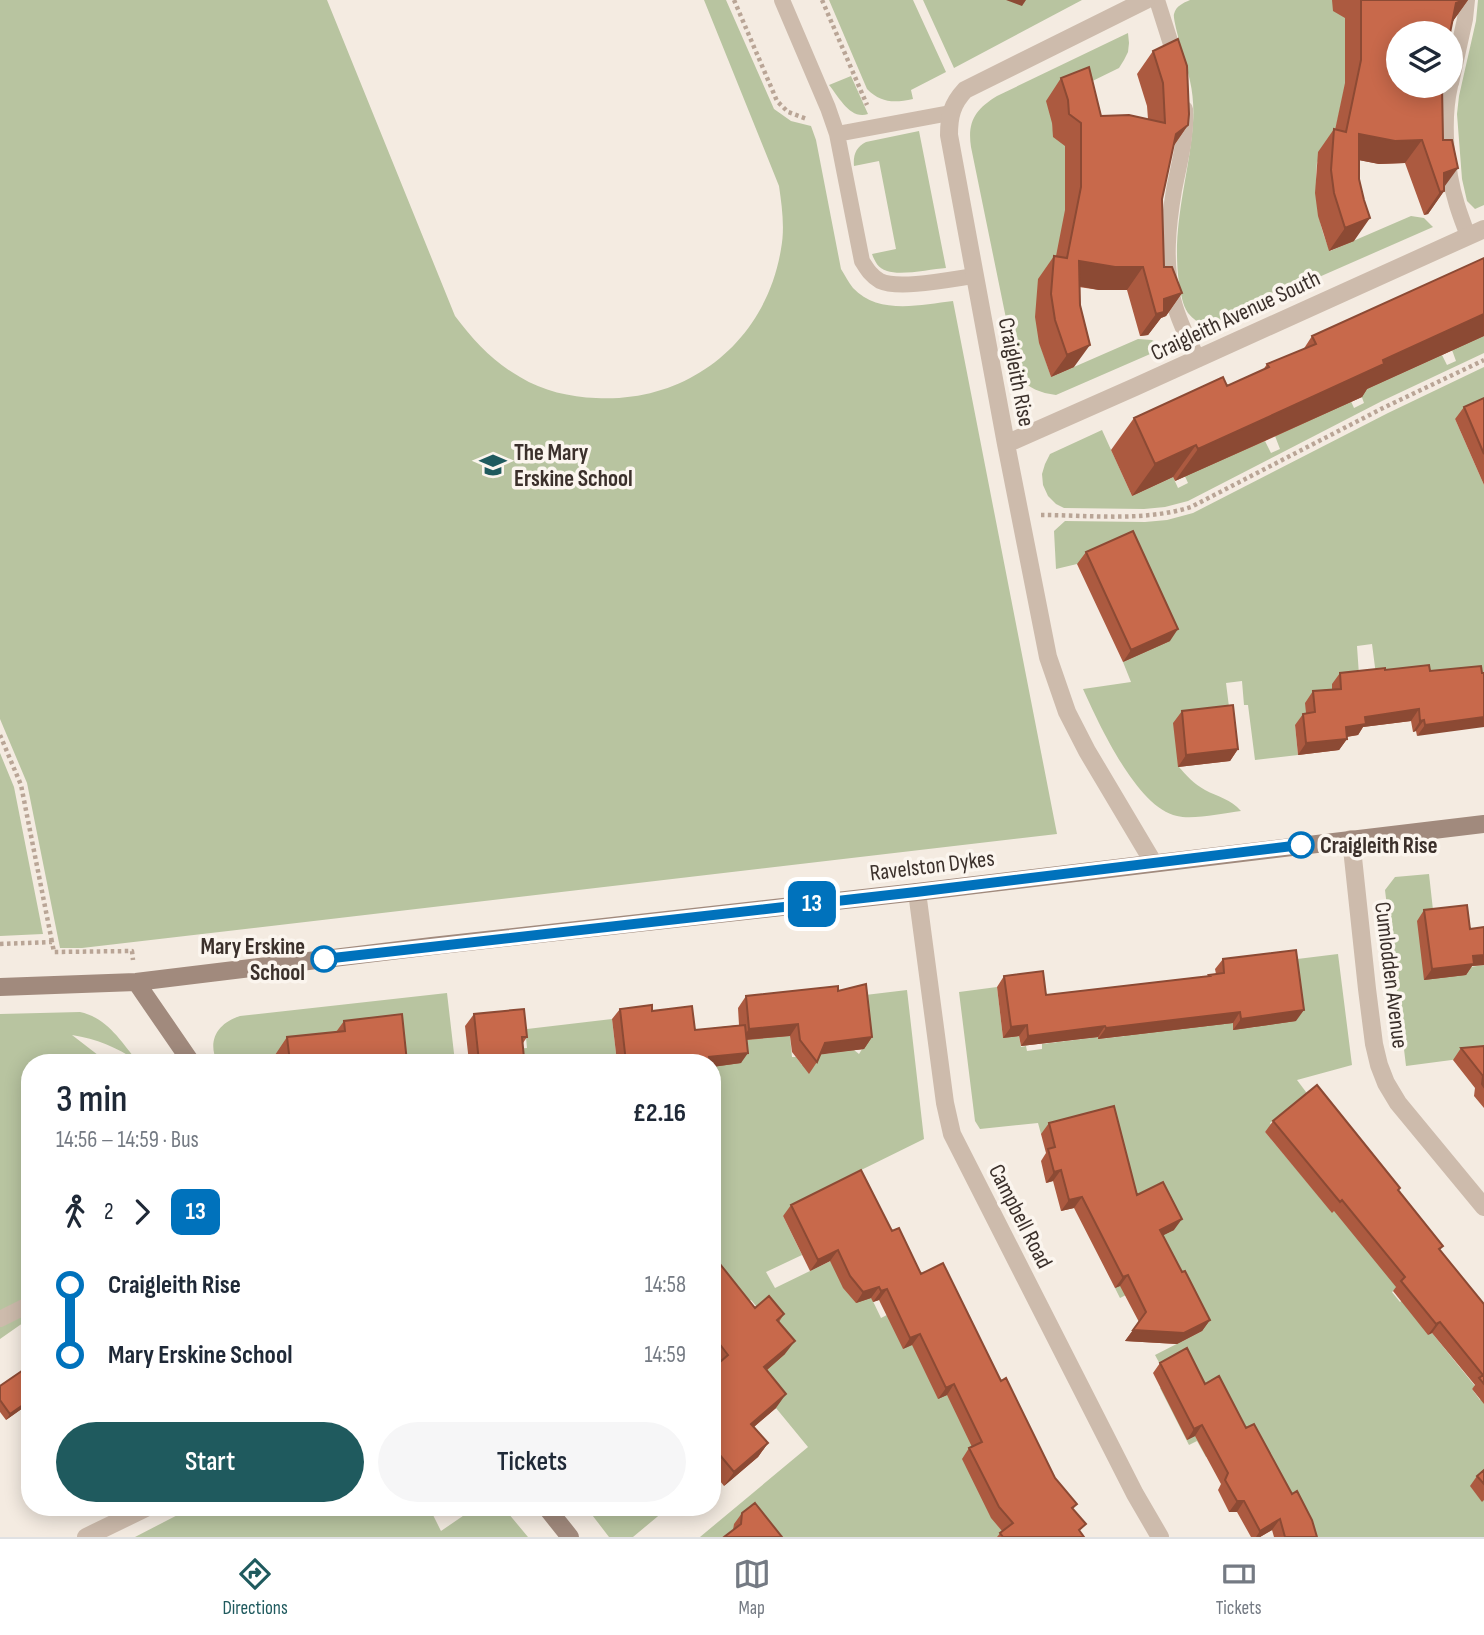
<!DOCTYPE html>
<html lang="en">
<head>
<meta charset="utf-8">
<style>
	:root { --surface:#fff; --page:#f6f6f7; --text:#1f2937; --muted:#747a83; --line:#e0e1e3; --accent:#1f5a5e }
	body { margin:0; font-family:"Sofia Sans Condensed",sans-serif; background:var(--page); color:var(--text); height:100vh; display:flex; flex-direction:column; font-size:26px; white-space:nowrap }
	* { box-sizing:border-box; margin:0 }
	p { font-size:23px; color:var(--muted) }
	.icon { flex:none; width:38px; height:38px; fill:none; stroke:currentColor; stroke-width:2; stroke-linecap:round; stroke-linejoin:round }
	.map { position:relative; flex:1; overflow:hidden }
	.sheet { position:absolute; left:21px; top:1054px; width:700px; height:462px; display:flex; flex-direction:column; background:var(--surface); border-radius:28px; box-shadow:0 4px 18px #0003 }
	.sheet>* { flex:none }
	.badge { padding:0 14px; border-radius:10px; font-size:24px; line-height:46px }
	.tools { position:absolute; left:1386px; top:21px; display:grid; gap:14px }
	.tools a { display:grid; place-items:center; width:77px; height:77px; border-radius:50%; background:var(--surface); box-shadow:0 4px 18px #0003; font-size:35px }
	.map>.badge { position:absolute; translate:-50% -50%; box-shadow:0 0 0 4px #fff }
	.legs { display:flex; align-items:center; gap:10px; height:77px; padding:0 35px; font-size:23px }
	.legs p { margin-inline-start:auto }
	.headline { display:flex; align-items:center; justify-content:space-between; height:119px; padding:0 35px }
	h1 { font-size:38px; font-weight:600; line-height:52px }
	.action { display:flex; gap:14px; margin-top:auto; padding:14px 35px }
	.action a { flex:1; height:80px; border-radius:42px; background:var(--accent); color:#fff; font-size:28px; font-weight:600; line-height:80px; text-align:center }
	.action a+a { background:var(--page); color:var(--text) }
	ul { padding:0 35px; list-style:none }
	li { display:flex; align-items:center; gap:24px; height:70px; font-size:26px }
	li i { display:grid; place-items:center; width:10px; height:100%; margin:0 9px; background:currentColor }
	li i::after { content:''; width:18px; height:18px; margin:-9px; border:5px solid; border-radius:50%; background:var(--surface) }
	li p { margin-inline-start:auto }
	li:first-child i { background:linear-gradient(#0000 50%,currentColor 0) }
	li:last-child i { background:linear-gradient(currentColor 50%,#0000 0) }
	.tabs { display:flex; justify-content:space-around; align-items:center; height:98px; border-top:2px solid var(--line); background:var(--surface); font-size:19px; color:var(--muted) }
	.tabs a { display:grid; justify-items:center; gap:4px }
	.tabs .on { color:var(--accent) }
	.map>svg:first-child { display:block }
</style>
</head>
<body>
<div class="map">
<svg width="1484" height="1537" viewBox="0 0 1484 1537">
	<rect width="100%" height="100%" fill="#f4ebe1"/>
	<path fill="#b8c4a0" d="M0,0h327l128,316c19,25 38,46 65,61 23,14 50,20 76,21 93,5 170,-57 185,-149 4,-21 1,-42 -2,-63l-75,-186h22l48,109 17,12 20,5 5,14 25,129c4,6 7,13 12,19 25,27 67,17 100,13l104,533 -975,114h-22l-33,-165 -27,-64z
		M829,0h84l33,72 -35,18 2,9c-19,4 -32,4 -46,-10z
		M923,0h159l-128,68z
		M1190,0h142l13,13 2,64 -17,78 -13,7c-3,30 0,61 13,89l81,-35 13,2 9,9 -228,100c-6,-4 -12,-8 -17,-14 -6,-9 -7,-20 -9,-30 -8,-57 10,-105 14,-160 1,-14 0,-29 -3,-42 -2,-12 -18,-61 -16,-67 2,-8 9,-11 16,-14z
		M1478,0h6v205l-9,4 -8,-8 -5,-22 -5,-65 2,-18 17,-75z
		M1128,33l1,10 -1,9 -4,8 -5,8 -47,23 -20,32 2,14 11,2 3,65 -29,137 12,36 87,-38 14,1 12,8 -108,47c-16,-2 -27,-7 -38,-18l-47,-230c-4,-26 5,-38 26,-51z
		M851,76l17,38c-18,6 -29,-17 -39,-29z
		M919,131l27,137c-15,1 -45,8 -59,3 -9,-3 -12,-9 -15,-17l24,-5 -17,-88 -25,5c-1,-11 2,-19 12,-24z
		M1484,336v17l-102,48 -194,100 -23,6 -21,2 -80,-1 -8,-4 -8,-8 -5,-11 -1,-11 3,-10 5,-10 52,-24 30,66 41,-19 5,11 10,-5 -5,-11 82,-31 6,12 9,-4 -5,-13 37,-17 37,-22 5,11 10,-5 -4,-11 82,-37 5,10 9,-4 -4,-11z
		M1484,367v39l-29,13 29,66v198l-105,15 -7,-54 -15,2 2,29 -52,49 -12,1 3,30 -43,5 -7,-55h-4l-2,-24 -16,2 3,24 -51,59c8,9 16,18 27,24 13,7 26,9 36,21 -18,2 -48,9 -64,5 -40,-8 -78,-92 -94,-127l48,-7 -8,-20 46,-21 -44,-98 -48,21 -21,5 -2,-38 11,-10 80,1 22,-2 26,-7 195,-100z
		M0,753l14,34 29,147 -43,2z
		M1429,874l5,45 36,48 14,-2v94l-2,-3 -76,10 -21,-176 10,-13z
		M1338,954l14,111 -55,15 12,16 -25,21 -3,-3 -11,9 2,3 -7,6 67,80 8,-6 57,82 -5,4 8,10 34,-28 -6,61 4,-2 43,53 -3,3 8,11 4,-3v140h-178l-55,-105 -45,25 -9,-16 -8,4 -29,-57 27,-14 -25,-6 -7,-13 47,-24 -56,-46 -26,13 -5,-10 37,-47 21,-12 -40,-25 -92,-70 -3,-11 -58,6 -5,-8 -16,-129 38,-5 6,51 16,-2 2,11 5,-1 1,5 15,-2v-5l48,-6 3,-39 6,40 26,-3 -4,-33 108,-8 5,34 22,-2 -2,-18 35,-49z
		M907,990l17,149 -73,36 -68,41 19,39 -36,17 9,16 113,-55 -29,69 11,-7 11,23 61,-31 -39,62 17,-8 42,47 4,36 29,98 10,12 -4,3h-237l-31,-4 -2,4h-31l108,-90 -51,-62 17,-58 -23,-27 -14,11 -25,-31v-213l26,-27 52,-4 2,21h4l6,8 14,-10 38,-5 5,4 8,-13 -10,-45z
		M447,993l8,69h-238c-10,-22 1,-39 23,-46z
		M80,1012c27,6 41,29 57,49 -21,-14 -40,-22 -65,-26l35,27h-77v256l-30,21v-325z
		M612,1019l5,43h-102l-1,-13 13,-1 -2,-21 2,2z
		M193,1507h236l12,24 35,-24h27l25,30h-393z
		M586,1507h83l-36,30h-24z"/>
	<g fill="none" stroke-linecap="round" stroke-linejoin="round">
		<path stroke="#b9a596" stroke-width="4.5" stroke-dasharray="3.5 3.5" stroke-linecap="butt" d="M734,0l43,101 11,11 19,7
			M822,0l45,105
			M1041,515c48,0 103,7 150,-8l194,-100 99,-47
			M0,735l21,50 31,157
			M0,944l52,-2 2,10 78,-1 1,9"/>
		<path stroke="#cdbbac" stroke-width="16" d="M782,0l46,108 9,26 25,127c5,8 9,15 18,20 19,9 72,-2 94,-5
			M1157,0l20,63
			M1451,83l14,-64 2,-19
			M1450,86c-8,35 -4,84 7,119 3,10 7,20 11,31
			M1185,109c2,27 -6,55 -11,81 -6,36 -10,72 -1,109 5,21 15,41 25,60
			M837,134l113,-21
			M0,1319l30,-15"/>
		<path stroke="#cdbbac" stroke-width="18" d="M1146,0l-181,90c-13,14 -16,26 -16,45l57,309 42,213 19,55 20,39 66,111
			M1006,444l129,-57 349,-158
			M1351,839l16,150 7,55 5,21 7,18 12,20 86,104
			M917,892l28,211 7,31 183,360 25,43
			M86,1537l62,-30"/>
		<path stroke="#a18a7d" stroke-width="18" d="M136,982l55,80
			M0,987l136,-5 296,-36 485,-54 567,-68
			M546,1507l24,30"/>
	</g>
	<path fill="#ac5a40" d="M1332,0h136l-15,21 -55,12 46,158 -16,23 -4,1 -19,-52 -26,1 -20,-4 -5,81 -25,10 -11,-35 -3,-23 3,-41 16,-23 1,1 10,-47v-65l-12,-7z
		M1153,51l35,74 -15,22 -11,52 2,68 18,26 -16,23 -5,2 -13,17 -8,1 -13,-46h-28l-20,-3 -5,80 -23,10 -12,-34 -4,-26 3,-38 16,-23h2l9,-46v-64l-12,-9 -1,-14 -6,-22 15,-23 40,38 47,3 -1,-13 -10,-32z
		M1484,258v78l-117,53 -5,8 -97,44 -90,40 -2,-4 -41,19 -21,-46 23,-32 93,-32 36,-16 4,-6 36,-14 9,-14z
		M1484,398v87l-29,-66 9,-12z
		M1086,552l84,89 -47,21 -46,-98z
		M1481,666l-64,70 -1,-5 -3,1 -2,-11 -48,6 -5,8 -11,2v2l-8,11 -41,5 -3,-30 8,-11 3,-1 -1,-10 8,-12 19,-2v-5l8,-11 45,-3 45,1z
		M1182,711l56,38 -8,12 -52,6 -5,-44z
		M1424,910l46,19 14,-2v38l-12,1 -6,9 -42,5 -7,-59z
		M1223,959l73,62 -63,9v-7l-135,16v-2l-77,9 -2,-10 -16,2 -6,-51 7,-11 42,19 162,-19 1,-1 7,-1 -1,-5z
		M838,991l34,46 -8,12 -44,5 -3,8 -8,12 -17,-22 -2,-16 -43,4 -6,23 -29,4v-5h-95l-5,-43 8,-10 32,2 43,19 44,-5 -1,-17 8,-12z
		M474,1014l53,23 -4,6 -2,19h-52l-4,-36z
		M344,1021l63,41h-131l-1,-7 12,-18 49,-5z
		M1484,1046v62l-10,-12 1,-8 -22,-28 8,-12z
		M1273,1121l125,69 45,56 -3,4 44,54v100l-12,-15 3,-4 -43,-52 -4,2 -35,-44 3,-4 -62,-76 -2,2 -67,-81z
		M1049,1123l88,72 37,35 -11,5 19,37 28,48 -8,11 -25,13 -52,-3 14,-19 -19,-36 -5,2 -41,-80 -13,3 -8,-30 -7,2 -5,-22 5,-8 -5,-19z
		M30,1140v22l-6,-14z
		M791,1205l101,26 29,43 80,107 54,97 22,26 -4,5 7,23 4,5h-87l5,-6 -11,-13 -29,-59 7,-11 3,-1 -25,-52 -9,4 -26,-54 -9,4 -24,-49 -6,2 -2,-4 -15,5 -13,-15 -13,-27 -20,10 -27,-55z
		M712,1254l43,54 29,6 -5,8 6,32 -19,17 10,37 -22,19 14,16 -10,14 -34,29 -12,-15v-102l4,-4 -4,-4z
		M1160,1363l45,21 41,44 71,109h-43l-2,-7 -12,7h-9l-14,-25h-8l-11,-22 3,-6 -26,-48 -8,4 -34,-67z
		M29,1366l1,37 -24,17 -6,-8v-26z
		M1484,1470v30l-2,2 -12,-16 7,-10z
		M742,1513l40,24 -49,-7 1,-6z"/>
	<path fill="#8c4a34" d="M1006,0h20l-4,6z
		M1464,0h4l-15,21 -13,5 16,-23z
		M1188,125l-16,23 4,-14z
		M1359,134l63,6 -17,23 -26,1 -36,-7z
		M1458,168l-16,22 2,-17z
		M1444,191l-16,23 -4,1 16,-23z
		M1370,218l-16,23 -25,10 16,-23z
		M1079,261l64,6 -16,23h-28l-36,-7z
		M1182,293l-16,23 -5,2 -13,17 -8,1 16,-22 8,-15z
		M1484,314v22l-117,53 -5,8 -187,84 23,-32 185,-89z
		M1090,345l-16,22 -23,10 16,-22z
		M1196,445l-23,32 -41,19 23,-32z
		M1178,629l-8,12 -47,21 8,-12z
		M1419,709l-8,12 -48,6 -5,8 -20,3 8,-11 19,-10z
		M1484,717v10l-67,9 8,-11z
		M1424,720l-8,11 -3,1 7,-11z
		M1347,739l-8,11 -41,5 8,-12z
		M1238,749l-8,12 -52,6 8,-12z
		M1484,955v10l-12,1 -6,9 -42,5 8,-11 41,-13z
		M1304,1010l-8,11 -63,9 8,-11z
		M1240,1012l-7,11 -135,16 8,-11z
		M798,1024l-8,12 -49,4 8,-11z
		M1027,1025l-8,11 -16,2 8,-11z
		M1105,1026l-7,11 -77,9 7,-10z
		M872,1037l-8,12 -47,6 8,-12z
		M748,1053l-7,10 -29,4v-5h-6l3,-5z
		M685,1055l-5,7h-55h1z
		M524,1058l-3,4h-42z
		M1061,1170l-8,11 -7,2 8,-11z
		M1082,1197l-8,11 -13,3 8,-11z
		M1182,1219l-8,11 -22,11 8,-11z
		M838,1250l-8,11 -20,10 8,-11z
		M1128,1275l-8,11 -5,2 8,-11z
		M879,1287l-8,11 -15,5 7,-11z
		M887,1289l-8,11 -6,2 8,-11z
		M1210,1320l-8,11 -25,13 -52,-3 8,-11z
		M1440,1322l-8,11 -4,2 8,-11z
		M920,1334l-8,11 -9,4 7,-11z
		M795,1341l-10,13 -31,27 10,-14z
		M954,1384l-7,11 -9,4 8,-11z
		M786,1394l-10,14 -34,29 9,-13z
		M30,1400v3l-24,17 4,-6z
		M1202,1425l-7,11 -8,4 7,-11z
		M768,1443l-10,14 -34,29 10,-14z
		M1237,1501h7l-7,11h-8z
		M1280,1519l-8,11 -12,7h-4l4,-6z"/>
	<path fill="#c8694b" stroke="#8c4a34" stroke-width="2" d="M1361,0h103l-8,3 -6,30h-52v53h44l1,54h9l6,28 -14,5v18l-4,1 -18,-52 -27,1 -36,-7v45l5,21 6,18 -25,10 -11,-35 -3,-23 3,-41 12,3 15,-72z
		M1178,39l9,27 2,48 -1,11 -12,9 -14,65 2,68h8l10,26 -18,6v13l-8,2 -13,-47h-28l-36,-6 1,44 10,40 -23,10 -12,-35 -4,-26 3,-38 13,2 14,-71v-64l-12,-9 -1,-14 -7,-22 28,-11 12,49 28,-1 36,8 -2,-40 -10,-32z
		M1484,258v56l-101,46 1,4 -96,44 -90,41 -2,-4 -41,19 -21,-46 89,-41 4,9 42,-19 -2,-3 49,-20 -4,-8z
		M1484,398v56l-20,-47z
		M1133,531l45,98 -47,21 -45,-98z
		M1429,665l1,6 51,-5 1,7h2v44l-59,8 -1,-5 -4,1 -1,-12 -54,8 1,7 -20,3 1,12 -41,4 -3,-29 12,-2 -2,-21 28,-2 -1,-16 45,-5v2z
		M1233,705l5,44 -52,6 -4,-44z
		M1467,905l3,24 14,-2v28l-11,1 1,8 -42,5 -8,-59z
		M1296,950l8,60 -63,9 -1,-7 -134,16 -1,-2 -77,10 -1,-11 -16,2 -7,-51 39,-5 3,24 164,-19 -1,-1 15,-2 -1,-14z
		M866,984l6,53 -47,6 -8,19 -17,-22 -2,-16 -49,5 -3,-33 92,-10v5z
		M652,1005v6l40,-5 3,24 50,-5 3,28 -39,4 1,5h-24l-1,-7 -59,7 -6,-53z
		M524,1009l3,28h-5l2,21 -45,4 -5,-48z
		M402,1014l5,48h-117l-3,-25 58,-6 -1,-10z
		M1484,1046v41l-2,-3 1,-8 -22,-28z
		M1317,1085l83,103 -2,2 45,56 -4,3 45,55v80l-5,-6 4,-3 -43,-53 -4,2 -35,-43 4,-4 -63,-77 -2,2 -67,-81z
		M1114,1106l23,89 26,-13 19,37 -22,11 22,42 3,-1 25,49 -26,13 -51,-3 13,-18 -18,-37 -5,2 -41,-80 -13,3 -8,-30 -7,2 -6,-23 7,-2 -6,-24z
		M861,1170l31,61 7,-3 22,46 22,-11 58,118 5,-3 49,100 22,26 -5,4 14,16 -7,6 5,7h-81l-3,-4 13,-10 -14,-16 -30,-59 13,-6 -28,-58 -8,4 -26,-54 -10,4 -23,-49 -6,2 -2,-4 -16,5 -13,-16 -12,-26 -20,10 -27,-55z
		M712,1254l43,54 14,-12 15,18 -7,6 18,21 -31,26 22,27 -35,30 17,19 -34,29 -15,-18 -7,6v-91l16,-14 -16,-21z
		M1187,1348l18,36 14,-8 27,52 8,-4 38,70 5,-3 15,29 5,17h-32l-5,-18 -20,12 -16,-30h-7l-12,-21 3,-7 -26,-48 -8,4 -34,-66z
		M29,1366l1,34 -20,14 -10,-14v-14z
		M1484,1470v14l-7,-8z
		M755,1503l27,34h-58l17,-13 1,-11z"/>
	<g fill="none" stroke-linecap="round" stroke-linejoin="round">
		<g stroke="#fff" stroke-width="16">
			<path id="line-1" d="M324,959l592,-67 385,-47"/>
		</g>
		<use href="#line-1" stroke="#0072bc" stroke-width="10"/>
	</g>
	<defs>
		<g id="school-bare" transform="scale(2.1)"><path d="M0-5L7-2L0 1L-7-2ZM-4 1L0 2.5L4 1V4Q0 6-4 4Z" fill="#1f5a5e" stroke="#fbf5ee" stroke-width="2.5" paint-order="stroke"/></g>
	</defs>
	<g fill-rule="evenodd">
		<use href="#school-bare" x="493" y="465"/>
	</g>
	<g fill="#fff" stroke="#0072bc" stroke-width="3.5">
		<circle cx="1301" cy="845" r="12"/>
		<circle cx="324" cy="959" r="12"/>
	</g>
	<g text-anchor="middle" stroke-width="7" stroke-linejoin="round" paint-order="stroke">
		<g font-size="23" fill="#3b302b" stroke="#fbf5ee">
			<text transform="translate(1235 315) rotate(-25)" y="8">Craigleith Avenue South</text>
			<text transform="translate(1017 372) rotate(79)" y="8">Craigleith Rise</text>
			<text transform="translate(932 865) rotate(-7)" y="8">Ravelston Dykes</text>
			<text transform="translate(1392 975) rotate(83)" y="8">Cumlodden Avenue</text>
			<text transform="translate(1021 1216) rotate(63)" y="8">Campbell Road</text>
		</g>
		<g font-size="23" font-weight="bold" fill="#3b302b" stroke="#fbf5ee" text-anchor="start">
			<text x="514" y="460">The Mary<tspan x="514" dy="26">Erskine School</tspan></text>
		</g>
		<g font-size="23" font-weight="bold" fill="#3b302b" stroke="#fbf5ee" text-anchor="start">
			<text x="1320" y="853">Craigleith Rise</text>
			<text x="305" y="954" text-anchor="end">Mary Erskine<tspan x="305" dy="26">School</tspan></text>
		</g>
	</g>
</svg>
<div class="tools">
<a><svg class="icon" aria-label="layers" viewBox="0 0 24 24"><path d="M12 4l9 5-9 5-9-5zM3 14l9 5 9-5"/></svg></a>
</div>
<b class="badge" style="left:812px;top:904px;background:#0072bc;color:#fff">13</b>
<section class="sheet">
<div class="headline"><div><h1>3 min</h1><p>14:56 – 14:59 · Bus</p></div><b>£2.16</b></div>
<div class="legs"><svg class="icon" aria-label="walk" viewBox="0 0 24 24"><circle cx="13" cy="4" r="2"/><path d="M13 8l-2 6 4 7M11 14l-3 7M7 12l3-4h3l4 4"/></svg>2<svg class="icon" aria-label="forward" viewBox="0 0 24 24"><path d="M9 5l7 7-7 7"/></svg><b class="badge" style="background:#0072bc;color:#fff">13</b></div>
<ul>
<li><i style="color:#0072bc"></i><b>Craigleith Rise</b><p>14:58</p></li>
<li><i style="color:#0072bc"></i><b>Mary Erskine School</b><p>14:59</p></li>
</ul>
<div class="action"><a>Start</a><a>Tickets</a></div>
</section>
</div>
<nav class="tabs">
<a class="on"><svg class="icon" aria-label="directions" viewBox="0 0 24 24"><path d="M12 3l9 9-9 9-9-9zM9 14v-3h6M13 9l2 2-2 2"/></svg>Directions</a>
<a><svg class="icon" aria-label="map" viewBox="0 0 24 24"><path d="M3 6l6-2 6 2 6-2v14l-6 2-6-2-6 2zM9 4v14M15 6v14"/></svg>Map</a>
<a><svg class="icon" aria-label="tickets" viewBox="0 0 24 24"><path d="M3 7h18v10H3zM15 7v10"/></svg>Tickets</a>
</nav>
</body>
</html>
